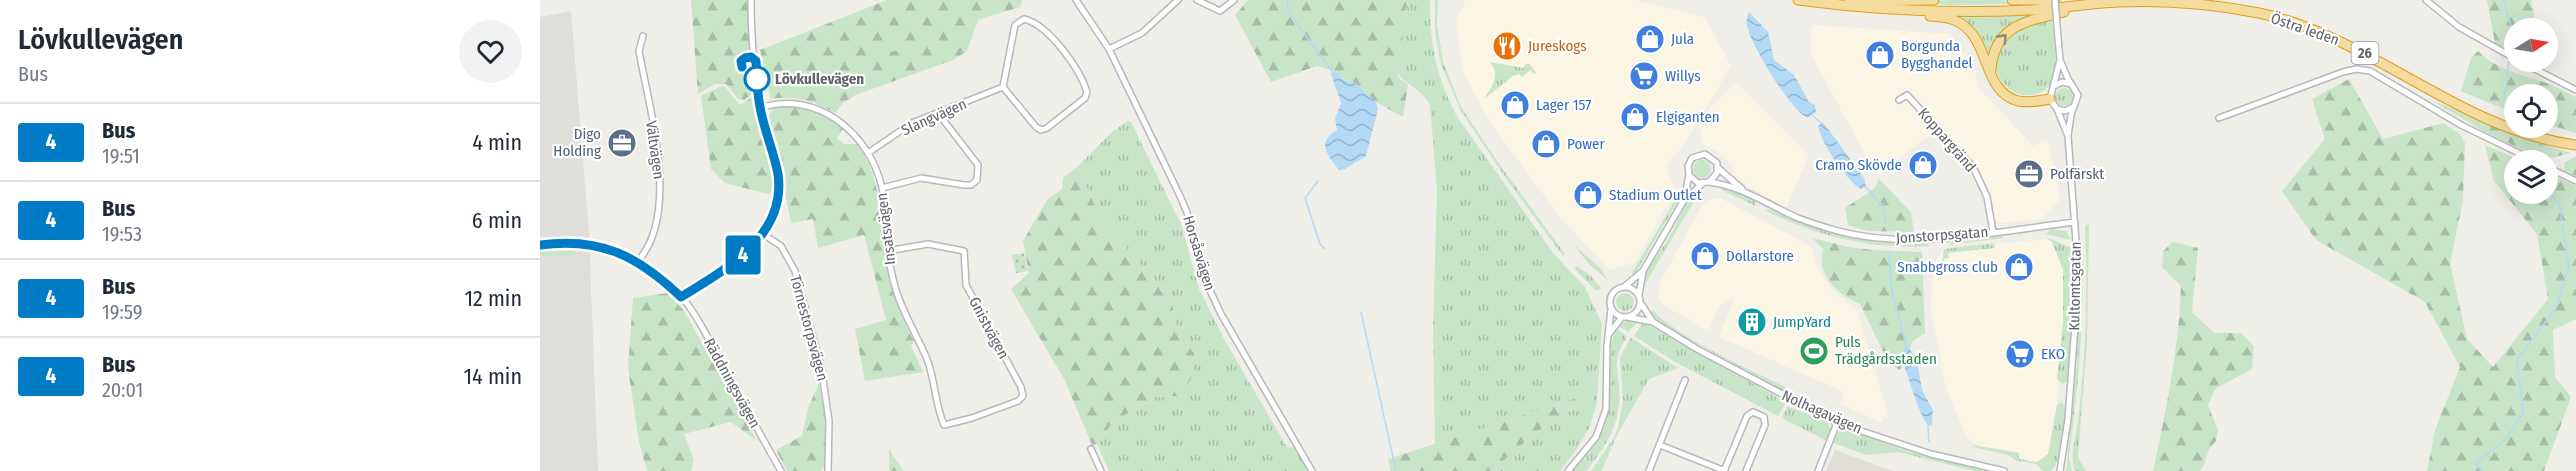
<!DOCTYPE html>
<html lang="en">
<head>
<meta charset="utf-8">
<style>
	:root { --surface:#fff; --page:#f2f2f3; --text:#1f2937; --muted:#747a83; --line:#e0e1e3 }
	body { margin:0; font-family:"Fira Sans Condensed",sans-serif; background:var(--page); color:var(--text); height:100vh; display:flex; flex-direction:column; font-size:22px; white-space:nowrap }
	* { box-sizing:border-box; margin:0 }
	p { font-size:20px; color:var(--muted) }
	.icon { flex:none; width:33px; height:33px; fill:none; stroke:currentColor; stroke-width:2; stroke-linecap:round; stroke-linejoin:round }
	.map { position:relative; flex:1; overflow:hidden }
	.side { display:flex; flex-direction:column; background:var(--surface); width:540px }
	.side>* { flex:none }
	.badge { padding:0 12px; border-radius:4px; font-size:21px; line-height:39px }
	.needle { width:39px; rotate:79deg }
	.controls { position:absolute; left:1964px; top:18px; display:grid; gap:12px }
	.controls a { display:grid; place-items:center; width:54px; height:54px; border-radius:50%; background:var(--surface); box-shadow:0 6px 24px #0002; font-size:30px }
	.map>.badge { position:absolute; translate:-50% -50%; box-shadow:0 0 0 3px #fff }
	.round { display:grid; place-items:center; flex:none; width:63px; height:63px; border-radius:32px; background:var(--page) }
	.headline { display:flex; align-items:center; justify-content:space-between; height:102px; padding:0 18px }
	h1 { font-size:28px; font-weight:600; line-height:45px }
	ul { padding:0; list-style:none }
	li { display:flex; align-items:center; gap:18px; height:78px; padding:0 18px; border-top:2px solid var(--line) }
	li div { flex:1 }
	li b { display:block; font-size:22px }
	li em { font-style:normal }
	li .badge { min-width:66px; font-weight:700; text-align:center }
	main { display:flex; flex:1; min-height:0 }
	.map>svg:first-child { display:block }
</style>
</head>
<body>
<main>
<section class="side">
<div class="headline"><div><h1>Lövkullevägen</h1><p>Bus</p></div><a class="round"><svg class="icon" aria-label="heart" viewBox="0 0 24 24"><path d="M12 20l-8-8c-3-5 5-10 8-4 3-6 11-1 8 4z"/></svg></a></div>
<ul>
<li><span class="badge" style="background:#007cc6;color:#fff">4</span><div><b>Bus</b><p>19:51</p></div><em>4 min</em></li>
<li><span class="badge" style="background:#007cc6;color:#fff">4</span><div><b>Bus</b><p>19:53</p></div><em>6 min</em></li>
<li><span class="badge" style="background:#007cc6;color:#fff">4</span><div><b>Bus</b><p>19:59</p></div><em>12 min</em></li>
<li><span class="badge" style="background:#007cc6;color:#fff">4</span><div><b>Bus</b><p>20:01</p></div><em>14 min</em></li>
</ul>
</section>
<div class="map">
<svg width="2036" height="471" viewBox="0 0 2036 471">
	<defs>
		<pattern id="grass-tufts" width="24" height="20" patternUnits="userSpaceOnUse" patternTransform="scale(1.5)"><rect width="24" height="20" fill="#c9e5c8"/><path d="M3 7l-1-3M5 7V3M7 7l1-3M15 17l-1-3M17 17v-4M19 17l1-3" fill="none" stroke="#a7bda6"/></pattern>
		<pattern id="forest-firs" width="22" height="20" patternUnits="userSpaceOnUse" patternTransform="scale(1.5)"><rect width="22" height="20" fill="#c9e5c8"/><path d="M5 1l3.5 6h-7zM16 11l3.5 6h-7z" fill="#a7bda6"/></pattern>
		<pattern id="park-dots" width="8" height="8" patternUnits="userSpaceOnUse" patternTransform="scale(1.5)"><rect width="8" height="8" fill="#c9e5c8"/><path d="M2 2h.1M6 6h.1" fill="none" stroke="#a7bda6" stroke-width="1.8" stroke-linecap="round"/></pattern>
		<pattern id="water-waves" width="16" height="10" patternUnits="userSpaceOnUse" patternTransform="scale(1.5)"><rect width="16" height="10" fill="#b2daf7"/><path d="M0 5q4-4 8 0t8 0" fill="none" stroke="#94b4cc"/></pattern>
	</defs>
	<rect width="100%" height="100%" fill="#f0eee9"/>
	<path fill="#fbf5e3" d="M926,0h168l71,17 26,49 -31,52 37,-36 72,74 -23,52 -55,-32 2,-9 -14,-15 -18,-9 -1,-25 -19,30 -12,14 -2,6 8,23 -27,49 -14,23 -25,7 -50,-54 -70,-95 -26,-50 -7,-51z
		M1272,25l138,9 23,33 6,21 54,58 14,-7 10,39 3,22 -18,19 -41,4 -5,-3 -29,-52 -34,-36 -56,44 -67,-123z
		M1173,198l9,1 85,45 5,4 5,18 14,23 26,22 32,106 -6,1 -1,5 -42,-19 4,-12 -125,-55 15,-38 -7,1 -7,5 -12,26 -44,-26 -5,-6 1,-17 43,-78z
		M1506,239l6,3 11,27v53l-6,83 -9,49 -11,8 -19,-4 1,-5 -41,-7 -11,-8 -21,-49 -16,-85 5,-41 9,-14z"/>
	<path fill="#dfdedb" d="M31,11l18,222 9,238h-58v-454z"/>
	<path fill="#e0ddd7" d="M1295,450l55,20 3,1h-67z"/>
	<path fill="url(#grass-tufts)" d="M867,0h23c-1,43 7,80 28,118l96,136 31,33 17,37 -5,77 -7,26 -15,25 -15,19h-68l43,-38 33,-21 25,-12 -1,-7 -157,51 -2,-115 4,-139 -7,-84c-9,-21 -26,-18 -36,-39l8,-25z
		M895,0h3l-1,24 6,37 18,46 36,54 68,93 -2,2 -56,-76 -46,-69 -20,-47 -6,-32z
		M1405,0h58l7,4 -62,1 -20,-2z
		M1504,12c-23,10 -50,17 -56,44l-35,-41z
		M1512,16l4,49 -6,21c-26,23 -58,0 -55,-31l17,-23z
		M949,62l35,6 1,-4h5l6,9 -2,1 -3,-4 -9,7 -3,-3 -6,2 -29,23c7,-12 18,-25 5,-37z
		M1515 97a9 9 0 1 1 18 0a9 9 0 1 1-18 0Z
		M588,121l3,1 50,102 18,65 25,50 63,108 7,1 14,23h-199l-12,-27 16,-22 42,-25 24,-1 17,-39 -21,-34 -3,-22 -72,-83 -22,-52 35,-35z
		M1153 169a9 9 0 1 1 18 0a9 9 0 1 1-18 0Z
		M1183,186l31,14 2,6 -35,-16z
		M1143,187v5l-49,84 -2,-3z
		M1154,194l2,4 -49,83h-4c6,-17 18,-30 27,-45 9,-15 13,-30 24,-42z
		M1228,209l63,24 29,6 65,3 5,4c-62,3 -108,-9 -164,-35z
		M1549,223l-2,120 -9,114 8,14h-11c-6,-14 1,-35 3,-50 8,-65 10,-131 7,-195z
		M1511,229l15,2 5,9 -25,-6z
		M1461,235l3,3 -56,7 6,-5z
		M1506,237l26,11v73l-4,60 -5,3 -6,-5 6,-57v-53l-11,-27z
		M1454,243l1,5 -47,5 1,5 -5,1v16l-4,-1 4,-25z
		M1033,244l27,24 8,12 -19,-16z
		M1541,244h2c1,71 -4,142 -14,212l3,15h-6l11,-109z
		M17,246h17v9l-34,1v-9z
		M1037,266l14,10 10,12 -2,2h-4l-21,-22z
		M1076 302a9 9 0 1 1 18 0a9 9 0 1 1-18 0Z
		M1113,310c24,28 101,61 136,79l1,5 -115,-62 -16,-10 -9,-9z
		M1088,319l11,2 -11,11 -9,-6z
		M1103,322l143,80 -8,14 -101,-53 -43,-27z
		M1077,329l10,8c-19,28 -5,38 -8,67 -2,27 -17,47 -33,67h-15c18,-20 35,-40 38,-68 2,-24 -4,-52 8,-74z
		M1091,338l47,30 -29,11 -33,58 -14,34h-11l22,-32 5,-11 5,-27 -3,-44z
		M1521,402l5,5c-2,16 -3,53 -15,64h-8l-7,-7 -19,-3 -9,-6 -31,-7 -4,-3 46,8v6l18,3 11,-8 9,-49z
		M1247,406l39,15 5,8 -4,12 -45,-23z
		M1306,429l64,23 76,19h-12l-76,-19 -31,3 -34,-12 5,-11z"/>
	<path fill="url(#forest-firs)" d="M151,0h57l3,50 -12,4 -3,10 19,28 -11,8 -7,-2 -11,-14h-11l-17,10z
		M347,0h135l-2,7 -42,13 -11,31 -14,9 -95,34 -14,8 -9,11c-21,-12 -39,-18 -64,-14l-11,-49z
		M708,0h159l-5,42 -8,25 6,12 8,5 -5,33 -27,-15 -21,-19 -11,-3 -9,-9 -18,-5 -46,16 -36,-67z
		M1947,0h44l6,28h-23v25l-19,-10z
		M1938,51c20,19 38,22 63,30 12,4 24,11 35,16v36l-29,-9v-30h-33v19l-53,-22 10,-33z
		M1809,79l34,60 60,-16 18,12 4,8 -2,57 -13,64 17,75 26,28 55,-68 -11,-65 -43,-53 -9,-36 35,15h-6v34h33v-22l29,14v133l-23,11 2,47 16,20 -27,74h-117l8,-41 25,-63 -35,-65 -109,-62 -34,-49 43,-52 -13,-40z
		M182,86l4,2 14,17 15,-10 17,69 2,28 -6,2 -43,-11 -14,-14 -10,-73z
		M1891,100l111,44 29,9 -27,7 -61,-29z
		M244,105c23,2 41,10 59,24l-6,9 7,6h14c27,42 20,77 29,124 5,26 14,50 27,73l-3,5 12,26 -58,9 -10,-52 31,-9 -22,-85 -46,13 -5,-29 -22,4 -6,-31 -1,-19 -16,-57 6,-9z
		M2036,156v20l-12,-6 1,-8z
		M538,166l22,52 72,83 3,22 21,34 -4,20 -13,19 -24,1 -42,25 -16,22 -5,1 -28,-66 -53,-90 18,-16 -6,-32 24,-41 15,-11 1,-11z
		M1339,179l32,33 3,20 -47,-1 -19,-6 -3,-17 29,-19z
		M1272,238l37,9 24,3 49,2 3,81 -12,8 -13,29 -11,-6 -29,-60c-23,-10 -44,-28 -37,-55z
		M1633,242l25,6 -6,64 22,21h27l13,13 -2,23 -37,20 -7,16 10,25 -2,11c-13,12 -7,21 -16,30h-47c13,-60 26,-123 28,-185l-19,-19 1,-16z
		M128,293l16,18 73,130 -26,-19 -47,12 10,26 -3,11h-44l-8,-29 -11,-74 5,-70z
		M279,383l7,38 -1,44 -4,6h-34l-11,-21 26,-14 6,-28z
		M1052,393l1,7 -25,12 -33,21 -43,38h-101l-3,-12z
		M349,449l13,20 2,2h-15z"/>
	<path fill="url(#park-dots)" d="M484,253l4,18 -12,2 -4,-18z"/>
	<path fill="#c9e5c8" d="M352,38l5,12 -21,8 -4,-12z"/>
	<path fill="url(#water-waves)" d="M1209,12l19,20 6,28 20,15 15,27 6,3 1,7 -8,6c-17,-7 -57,-73 -61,-92 -1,-5 0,-10 2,-14z
		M795,71l9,9 11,3 21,19 2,7 -12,47 -21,13 -6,1c-12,-15 -23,-28 -2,-40l-2,-11 6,-16 -10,-29z
		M1283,122l41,56 2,9 -5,2c-15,-8 -40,-47 -43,-63z
		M1366,343l11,18 5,29 11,20 -1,15 -4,1c-13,-20 -17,-44 -26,-66z"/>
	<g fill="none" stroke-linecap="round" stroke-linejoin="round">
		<path stroke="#b2daf7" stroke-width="1.5" d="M747,0l1,11 46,63
			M1963,0l10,32 -3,22
			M1965,94l4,-35
			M1272,115l10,9
			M778,181l-13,17 15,46 5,5
			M1326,187l16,18 4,17
			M1349,254l3,38 14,51
			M821,312l35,159
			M1388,426l1,16
			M1943,471l-8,-7 31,-25 17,-26 -6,-53 39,-52 13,-42 -10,-63 -12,-12"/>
		<g stroke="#b6b8bb" stroke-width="8">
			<path id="street" d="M536,0l33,49 71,147 11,26 16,62 14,30 91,157
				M657,0l23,11 14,-11
				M1886,0l33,27 55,31
				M1518,38l2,22 8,19 10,16 -7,20 -3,21 8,106v70l-8,107 -8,52
				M569,49l33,-16 36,-33
				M1520,60l-10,39 7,10 8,2 8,-4
				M1981,62l55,28
				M1514,86l8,-4 9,2
				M1359,100l8,-5 66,72 14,30 6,35
				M220,108c56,-19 110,25 122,80 3,11 2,25 3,36 1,21 4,40 9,59 7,28 22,50 33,76 8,21 8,45 17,66l28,-7 46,-17 5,-5 -2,-9 -55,-102 -2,-34 -36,-7 -41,7
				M1517,109l11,27
				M1679,118l124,-46 13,-3 14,2 91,54 72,35
				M328,153l44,-30 91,-36 33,40 5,3 6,-2 38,-30 2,-6c-7,-23 -38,-67 -63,-73l-9,6 -12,62
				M2007,167l29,14
				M1178,168l24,21
				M1169,182c33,4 59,23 89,36 13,5 26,9 40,13 76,20 160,0 237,-9
				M342,188l39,-10 43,7h7l6,-5 1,-15 -40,-52
				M1145,199l17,-15
				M223,234l18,12 14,25 26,95 8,55 -1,50
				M0,245c53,-7 104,11 141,51 18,21 31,50 44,75 19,33 37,67 56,100
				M98,261c43,-48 11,-153 1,-210l4,-15
				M1085,286l18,-15 41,-71 5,-25 -1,-9 4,-8 13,-4 12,9v10l-8,9 -11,1 -9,-8
				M1070 302a15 15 0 1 1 30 0a15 15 0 1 1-30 0Z
				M1099,295l4,-24
				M141,297c27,-17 62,-35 81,-60 30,-42 8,-84 -1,-127 -7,-28 -10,-81 -10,-110
				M1100,302l13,20
				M1087,317l26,5 44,27 140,74 94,31 73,17
				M1069,334l13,-17
				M1120,445l65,26
				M551,449l10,22
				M1028,471l28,-34 10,-28 1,-64 4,-36
				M1109,471l36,-91
				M1184,471l23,-55 6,-4 11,5 1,8 -19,46
				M1278,471l19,-48"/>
		</g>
		<g stroke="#e09f18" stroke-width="11">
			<path id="highway" d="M1258,0c76,10 153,14 231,10 30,-1 60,-7 90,-8 48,-2 94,2 140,11 114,24 200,117 317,132
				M1472,0h43
				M1309,1l85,-1
				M1390,16c8,1 17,1 24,4 38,15 26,71 64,81 10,2 21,0 32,-2
				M1451,70c3,-45 36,-49 73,-58"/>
		</g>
		<use href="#street" stroke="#fff" stroke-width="5"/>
		<use href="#highway" stroke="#f3dc9d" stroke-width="9"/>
		<g stroke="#b6b8bb" stroke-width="8" stroke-linecap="butt">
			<path id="street-bridge" d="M1515,0l3,38"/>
		</g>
		<use href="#street-bridge" stroke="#fff" stroke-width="5"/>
	</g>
	<defs><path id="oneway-chevron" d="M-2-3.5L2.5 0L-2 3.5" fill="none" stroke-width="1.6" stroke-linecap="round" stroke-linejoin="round" transform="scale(1.5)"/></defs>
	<use stroke="#8c8777" href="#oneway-chevron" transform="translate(1463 38) rotate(-46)"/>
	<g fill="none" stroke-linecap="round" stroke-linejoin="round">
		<g stroke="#fff" stroke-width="14">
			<path id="line" d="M0,245c61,-8 98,11 141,52 44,-27 106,-61 97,-123 -4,-22 -14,-44 -18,-67 -3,-15 -3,-31 -4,-46l-5,-4 -6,1 -4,3 1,6"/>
		</g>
		<use href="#line" stroke="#007cc6" stroke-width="9"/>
	</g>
	<defs>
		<g id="shop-disc" transform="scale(1.5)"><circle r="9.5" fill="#3f7fe0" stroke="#fff"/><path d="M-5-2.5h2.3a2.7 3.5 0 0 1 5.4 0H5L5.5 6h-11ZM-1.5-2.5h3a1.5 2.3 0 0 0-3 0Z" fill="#fff"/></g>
		<g id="restaurant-disc" transform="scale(1.5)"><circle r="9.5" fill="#e8710a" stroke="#fff"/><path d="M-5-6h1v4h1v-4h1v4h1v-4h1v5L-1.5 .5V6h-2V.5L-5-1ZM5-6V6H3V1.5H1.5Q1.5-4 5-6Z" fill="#fff"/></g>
		<g id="supermarket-disc" transform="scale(1.5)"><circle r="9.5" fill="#3f7fe0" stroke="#fff"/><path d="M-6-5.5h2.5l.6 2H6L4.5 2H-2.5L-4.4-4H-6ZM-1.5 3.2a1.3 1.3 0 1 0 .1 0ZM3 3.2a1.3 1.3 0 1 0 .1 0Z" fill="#fff"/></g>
		<g id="office-disc" transform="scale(1.5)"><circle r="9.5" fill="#5c6f8a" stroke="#fff"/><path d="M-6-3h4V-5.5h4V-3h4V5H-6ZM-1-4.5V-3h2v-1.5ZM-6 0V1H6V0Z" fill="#fff"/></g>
		<g id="building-disc" transform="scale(1.5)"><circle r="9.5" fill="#0f9aa8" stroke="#fff"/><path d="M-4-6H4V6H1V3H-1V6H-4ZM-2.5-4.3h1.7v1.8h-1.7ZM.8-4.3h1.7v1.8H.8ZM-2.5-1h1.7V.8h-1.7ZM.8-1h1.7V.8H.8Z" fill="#fff"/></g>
		<g id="stadium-disc" transform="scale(1.5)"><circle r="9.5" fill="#2e9e5b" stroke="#fff"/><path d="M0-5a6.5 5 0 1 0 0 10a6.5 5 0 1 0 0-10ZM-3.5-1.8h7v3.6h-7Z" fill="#fff"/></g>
	</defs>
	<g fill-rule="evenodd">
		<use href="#shop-disc" x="1110" y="39"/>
		<use href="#restaurant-disc" x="967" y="46"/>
		<use href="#shop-disc" x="1340" y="55"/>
		<use href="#supermarket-disc" x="1104" y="76"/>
		<use href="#shop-disc" x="975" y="105"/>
		<use href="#shop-disc" x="1095" y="117"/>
		<use href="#office-disc" x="82" y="143"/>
		<use href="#shop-disc" x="1006" y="144"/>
		<use href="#shop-disc" x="1383" y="165"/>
		<use href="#office-disc" x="1489" y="174"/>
		<use href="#shop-disc" x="1048" y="195"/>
		<use href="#shop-disc" x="1165" y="256"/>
		<use href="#shop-disc" x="1479" y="267"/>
		<use href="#building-disc" x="1212" y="322"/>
		<use href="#stadium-disc" x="1274" y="351"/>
		<use href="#supermarket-disc" x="1480" y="354"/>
	</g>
	<circle fill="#fff" stroke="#007cc6" stroke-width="3" cx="217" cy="79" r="12"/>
	<g text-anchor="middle" stroke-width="4.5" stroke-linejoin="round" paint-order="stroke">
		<rect fill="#fff" stroke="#909295" stroke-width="1.5" x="1811.5" y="42" width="27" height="22" rx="4.5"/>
		<g font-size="14" font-weight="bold" fill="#606367">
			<text x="1825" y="58">26</text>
		</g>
		<g font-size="15" fill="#606367" stroke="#fff">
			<text transform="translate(1765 29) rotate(19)" y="5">Östra leden</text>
			<text transform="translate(394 117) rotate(-24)" y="5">Slangvägen</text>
			<text transform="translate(1407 140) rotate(49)" y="5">Koppargränd</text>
			<text transform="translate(115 150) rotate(82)" y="5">Vältvägen</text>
			<text transform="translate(346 229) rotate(-97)" y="5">Insatsvägen</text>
			<text transform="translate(1402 235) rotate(-4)" y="5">Jonstorpsgatan</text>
			<text transform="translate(659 253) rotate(73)" y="5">Horsåsvägen</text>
			<text transform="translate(1535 286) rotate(-89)" y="5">Kultomtsgatan</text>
			<text transform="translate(269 328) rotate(75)" y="5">Törnestorpsvägen</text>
			<text transform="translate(449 328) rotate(62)" y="5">Gnistvägen</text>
			<text transform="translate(192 383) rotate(61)" y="5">Räddningsvägen</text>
			<text transform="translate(1282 412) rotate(24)" y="5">Nolhagavägen</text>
		</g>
		<g font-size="15" fill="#366cbe" stroke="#fff" text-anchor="start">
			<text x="1131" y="44">Jula</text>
			<text x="1361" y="51">Borgunda<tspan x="1361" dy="17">Bygghandel</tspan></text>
			<text x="1125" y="81">Willys</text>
			<text x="996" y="110">Lager 157</text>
			<text x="1116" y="122">Elgiganten</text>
			<text x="1027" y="149">Power</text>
			<text x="1362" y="170" text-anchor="end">Cramo Skövde</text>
			<text x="1069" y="200">Stadium Outlet</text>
			<text x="1186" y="261">Dollarstore</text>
			<text x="1458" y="272" text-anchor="end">Snabbgross club</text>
			<text x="1501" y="359">EKO</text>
		</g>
		<g font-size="15" fill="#c56008" stroke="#fff" text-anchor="start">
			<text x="988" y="51">Jureskogs</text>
		</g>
		<g font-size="15" font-weight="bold" fill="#606367" stroke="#fff" text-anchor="start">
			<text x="235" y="84">Lövkullevägen</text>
		</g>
		<g font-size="15" fill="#4e5e75" stroke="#fff" text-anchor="end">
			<text x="61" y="139">Digo<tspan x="61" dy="17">Holding</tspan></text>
			<text x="1510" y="179" text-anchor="start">Polfärskt</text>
		</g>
		<g font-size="15" fill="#0d838f" stroke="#fff" text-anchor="start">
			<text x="1233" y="327">JumpYard</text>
		</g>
		<g font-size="15" fill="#27864d" stroke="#fff" text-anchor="start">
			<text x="1295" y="347">Puls<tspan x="1295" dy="17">Trädgårdsstaden</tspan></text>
		</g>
	</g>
</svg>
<div class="controls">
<a><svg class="needle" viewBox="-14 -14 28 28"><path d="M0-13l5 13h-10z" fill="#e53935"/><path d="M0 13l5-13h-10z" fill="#747a83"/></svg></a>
<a><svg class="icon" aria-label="locate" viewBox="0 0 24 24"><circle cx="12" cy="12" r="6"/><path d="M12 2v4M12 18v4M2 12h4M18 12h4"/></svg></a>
<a><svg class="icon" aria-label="layers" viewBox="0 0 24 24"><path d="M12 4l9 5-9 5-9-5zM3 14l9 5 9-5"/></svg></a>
</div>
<b class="badge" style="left:203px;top:255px;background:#007cc6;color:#fff">4</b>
</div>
</main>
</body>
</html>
